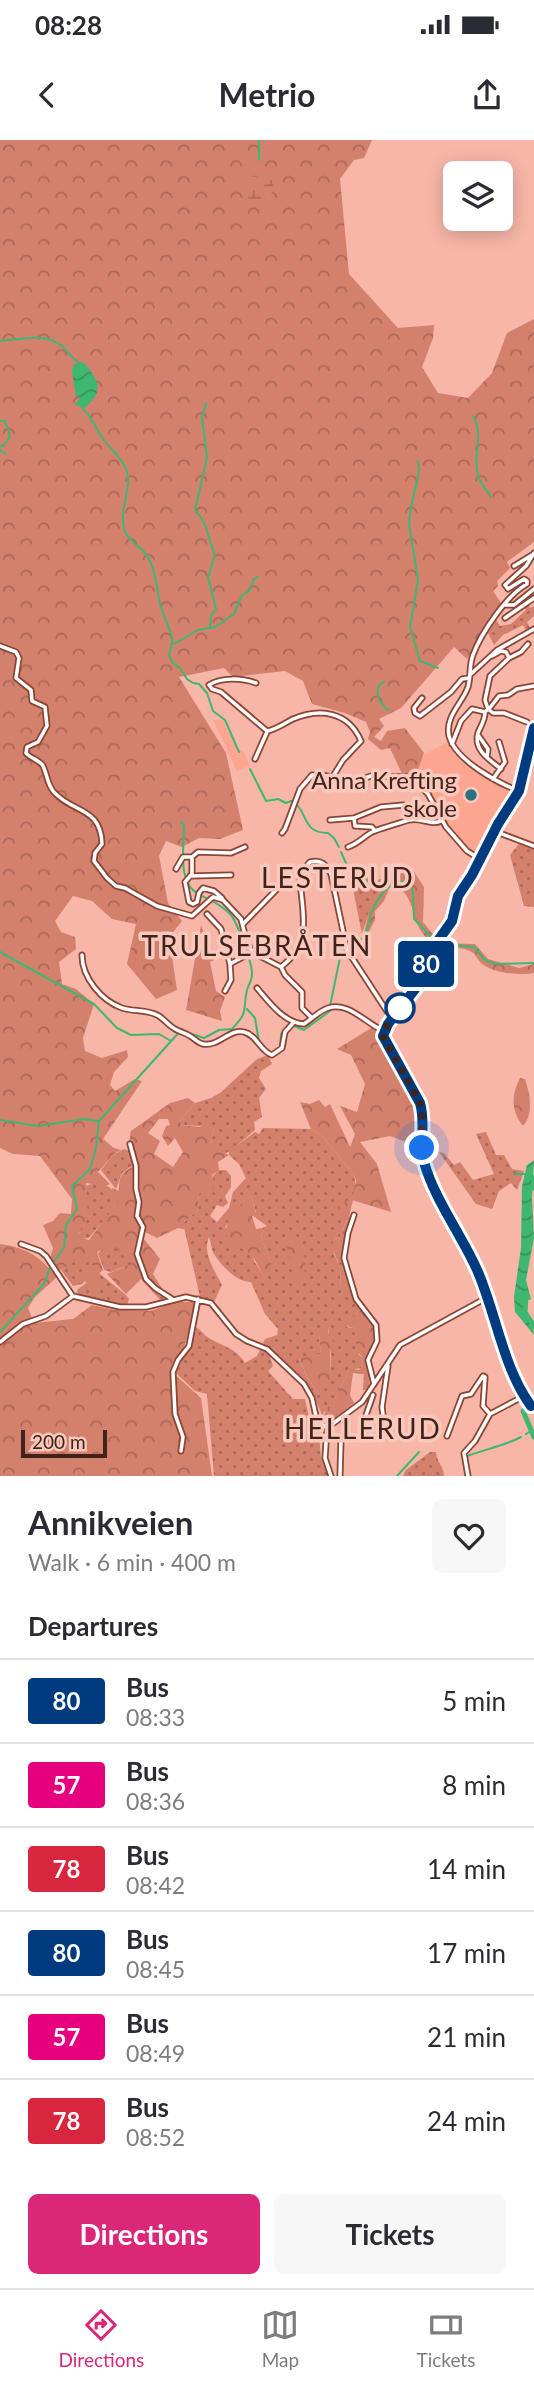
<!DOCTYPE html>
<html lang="en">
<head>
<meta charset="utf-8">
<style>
	:root { --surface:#fff; --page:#f7f7f7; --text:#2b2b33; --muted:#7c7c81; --line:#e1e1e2; --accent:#db2777 }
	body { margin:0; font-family:Lato,sans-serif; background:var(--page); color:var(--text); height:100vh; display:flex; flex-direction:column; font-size:26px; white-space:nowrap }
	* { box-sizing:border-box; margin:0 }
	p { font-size:23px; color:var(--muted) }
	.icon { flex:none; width:38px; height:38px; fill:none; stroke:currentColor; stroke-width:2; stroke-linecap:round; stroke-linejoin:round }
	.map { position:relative; height:1336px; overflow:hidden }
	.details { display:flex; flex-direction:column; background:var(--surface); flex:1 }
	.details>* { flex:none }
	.badge { padding:0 14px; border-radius:5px; font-size:24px; line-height:46px }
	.buttons { position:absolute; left:443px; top:21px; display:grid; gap:14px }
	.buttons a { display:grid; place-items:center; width:70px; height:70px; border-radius:10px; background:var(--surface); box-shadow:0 4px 18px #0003; font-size:35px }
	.scale { position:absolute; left:21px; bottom:18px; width:86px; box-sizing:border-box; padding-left:7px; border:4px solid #42231c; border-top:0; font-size:19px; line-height:24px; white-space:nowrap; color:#42231c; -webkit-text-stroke:5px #f9c8bc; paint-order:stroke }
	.you { position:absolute; width:35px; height:35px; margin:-18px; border:5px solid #fff; border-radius:50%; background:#1a73e8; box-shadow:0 0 0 10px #1a73e833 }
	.map>.badge { position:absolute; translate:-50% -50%; box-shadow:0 0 0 4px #fff }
	h2 { padding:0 28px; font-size:26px; line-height:63px }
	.round { display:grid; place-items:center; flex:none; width:74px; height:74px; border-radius:10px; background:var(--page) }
	.head { display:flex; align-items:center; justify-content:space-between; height:119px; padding:0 28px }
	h1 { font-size:33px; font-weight:700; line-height:52px }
	.button { display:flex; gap:14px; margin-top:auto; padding:14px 28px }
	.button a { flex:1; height:80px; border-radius:10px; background:var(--accent); color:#fff; font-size:28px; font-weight:700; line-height:80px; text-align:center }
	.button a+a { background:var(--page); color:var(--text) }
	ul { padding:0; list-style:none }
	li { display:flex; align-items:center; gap:21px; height:84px; padding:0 28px; border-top:2px solid var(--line) }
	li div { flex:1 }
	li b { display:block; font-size:26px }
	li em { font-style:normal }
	li .badge { min-width:77px; font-weight:700; text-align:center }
	.status { display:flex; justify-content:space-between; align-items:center; height:49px; padding:0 35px; background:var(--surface); direction:ltr }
	.status svg { height:19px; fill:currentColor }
	header { display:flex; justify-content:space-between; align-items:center; height:91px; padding:0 28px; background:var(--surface); font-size:32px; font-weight:700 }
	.tab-bar { display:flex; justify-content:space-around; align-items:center; height:98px; border-top:2px solid var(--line); background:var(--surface); font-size:19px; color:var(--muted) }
	.tab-bar a { display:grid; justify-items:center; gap:4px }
	.tab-bar .active { color:var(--accent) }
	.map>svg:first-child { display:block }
</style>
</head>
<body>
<div class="status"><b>08:28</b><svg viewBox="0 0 49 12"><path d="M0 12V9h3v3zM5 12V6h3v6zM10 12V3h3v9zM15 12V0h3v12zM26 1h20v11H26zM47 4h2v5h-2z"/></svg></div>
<header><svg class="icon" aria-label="back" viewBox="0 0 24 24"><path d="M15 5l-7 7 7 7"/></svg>Metrio<svg class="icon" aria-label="share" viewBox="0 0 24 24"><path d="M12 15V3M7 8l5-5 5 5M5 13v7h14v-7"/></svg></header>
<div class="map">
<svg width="534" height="1336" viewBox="0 0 534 1336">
	<defs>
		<pattern id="green-dots" width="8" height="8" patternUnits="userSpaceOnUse" patternTransform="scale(1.75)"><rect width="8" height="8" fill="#d3806d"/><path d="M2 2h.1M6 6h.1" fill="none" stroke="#ad6859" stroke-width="1.8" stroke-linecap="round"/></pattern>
		<pattern id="forest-crowns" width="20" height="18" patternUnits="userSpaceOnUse" patternTransform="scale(1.75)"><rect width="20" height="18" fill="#d3806d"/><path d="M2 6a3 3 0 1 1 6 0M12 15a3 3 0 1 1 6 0" fill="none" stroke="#ad6859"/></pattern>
		<pattern id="wetland-marsh" width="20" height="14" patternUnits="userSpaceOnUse" patternTransform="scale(1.75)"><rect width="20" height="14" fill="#d3806d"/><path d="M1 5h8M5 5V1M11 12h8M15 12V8" fill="none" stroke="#ad6859"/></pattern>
		<pattern id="water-waves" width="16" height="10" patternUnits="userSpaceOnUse" patternTransform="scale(1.75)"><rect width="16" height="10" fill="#3eb771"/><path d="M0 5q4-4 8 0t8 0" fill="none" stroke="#36945c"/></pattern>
	</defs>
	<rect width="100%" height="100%" fill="#f7b6a7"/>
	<path fill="#fca590" d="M213,580h10l5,13 6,5 4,11 6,3 6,14 -13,5z
		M449,601l12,17 31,24 21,11 -20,27 -16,34 -8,-4 -24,-27 -17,-34 -12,-11v-13l5,-8z"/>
	<path fill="url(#green-dots)" fill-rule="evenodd" d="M528,463l2,5 4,-2v10l-7,6 4,8 -4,2 -4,-7 -20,10 -9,10 -6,-12 8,-13 4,6 11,-2 15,-14 -3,-4z
		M519,704l15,4v59l-10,-1 -14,-51z
		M354,725l2,14 25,7 -4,11 -9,9v10l-6,18 -13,-65z
		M268,915l4,9 -11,7 -2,7 7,11 -7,9 3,19 -8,5 1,8 -20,17 20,-15 4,2 4,-6 48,1 12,8 31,38c5,20 -8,46 -15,64l-5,-1v16l6,14 1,21h10l4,12 7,9 -12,7 -4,10 8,1 2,3 3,24 4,3 -2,10 -12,2 -13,26 -3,12 -9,4 -1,5 -12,-28 -7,-10 -41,-36 2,-4 12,-4 1,-6 -13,-15 -14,-32c-15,0 -29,-16 -37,-28 -3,-5 -3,-13 -5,-17 -7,16 6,34 13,48l-8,17 -14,-5 -17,-74 15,-13 1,-16c9,-6 11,-17 20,-24h7l5,6v11l-6,9 3,7 -5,4 -6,-2 -7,11 7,6 12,-14 4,-16 13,-14 -7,-14 -10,-9v-4l-4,3 -11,-5 -3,-5 3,-17 -32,-2 -2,-4 15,-18 16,-5 9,-5 37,-34zM251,1056l5,16 -4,3 15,11 -5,2 2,3 -3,5 11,29 -8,11 -10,-15 -1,-6 -28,-28 16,-24zM328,1187l3,28v22l-12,17 -11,-15 -9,-20 22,-5 -2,-17z
		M486,992l10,23h8l8,14 12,2 -7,19 -6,-7 -12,8 -7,18 -16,-5 -37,-52 5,1 10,12 6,-3 13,18 21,-6 -18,-40z
		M124,1009l5,2 4,14 -11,8 -6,16 -15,-19 12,-15z
		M95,1043c44,8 9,36 -6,55l-13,2 -2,-1 6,-7 2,-45z
		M110,1103l25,18 -7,8 -5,-2 -12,5 -7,-2 -6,-17z
		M87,1113l10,15 -15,16 -9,2 -12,-16z
		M99,1133l27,22 3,4 -2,6 -17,-2 -32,-9 -1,-4z
		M192,1186c9,2 8,5 14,10 14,10 30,11 39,27l12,-7 4,-8 8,6 4,12 -5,5 25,28h12l5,23 9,12 2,23 7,19h-114l-7,-82 -12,-3 -19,-18c8,-18 15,-27 16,-47z
		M430,1312h6c0,10 8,14 8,24h-41l3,-6z"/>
	<path fill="url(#forest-crowns)" fill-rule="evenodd" d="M0,0h372l-8,18 -10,2 -14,19 9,95 49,54 36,-3 -1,13 -11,29 16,26 30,5 24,-25 15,-40 27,-14v223l-27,20 3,6 -13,13 1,5 -5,5 8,12 -34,56 -13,-12 -53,61 -22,11 5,7 -10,11 7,4 6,-10 18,-3 19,25 -9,25 -13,-4 -12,-26 -9,2 -13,-11 2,-7 -4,-10 -21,-9 -33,-9 -9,-23 -18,-10 -52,6 -9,-9 -45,9 47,76 17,77 -23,9 -21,-1 -17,9 -16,-6 -7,15 9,47 14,18 -13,16 8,53 -21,9 -29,-35 9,-40 -24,-5 -20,-18 -19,-5 -18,25 6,11 14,5 1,12 -17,13 3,22 14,5 18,15 -11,34 2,13 17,7 25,-8 1,7 -14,15 -4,13 5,6 20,-12 7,2 -39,58 11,9 7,2 -7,4 -16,18 12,12 -4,2 -20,-3 2,32 -11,22 12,3 26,-35 -3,-15 1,-2 6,3c0,-12 1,-18 13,-24 -1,-17 -5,-17 -1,-36l39,-28 18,-5 7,5 -15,18 2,4 18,2 8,-4 6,4 -3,17 4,5 14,6 -11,7 1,8 -7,5 2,6 -1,12 -5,2 -5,-4 -4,3 -1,16 -14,12v7l-6,-1 -21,10 -12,-6 -1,7 16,20 -7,15 10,16 10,5 -13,5 -19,-21 -15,15 -19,-20 25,-10 -19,-19 -16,7 6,18 -10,9 12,8 -9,3 -14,-11 13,-10 -9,-14 -27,16 -9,-13 3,-10 -10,-23 10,-4 7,-8 11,1 1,-15 -32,-43 -27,-2 -13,-6zM159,979h9l2,6 -4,1 -4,10 6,10 7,-8 8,14 -10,15 -19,-13 6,-13 -12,-8z
		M413,730l11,17 -1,35 17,21 35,1 13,15 31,9 15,-4v9c-13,3 -43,0 -53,-10 -4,-4 -5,-9 -11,-12 -14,-7 -27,2 -41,-11 -21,-17 -10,-46 -38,-56l-7,17 -9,10v9l-11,21 -17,9 -2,-7 18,-5 5,-22 -1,-10 10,-9 4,-11 -25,-7 1,-5 20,6z
		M201,785l13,35 -4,2 6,29 9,6 -5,14 2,10 -36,-11z
		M373,887l11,4 -1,8 37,64 2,45 -32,-12 -30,6 17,22 14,48 -39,-12 -9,58 8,31 -10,1 -1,-22 -8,-21 1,-9 6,1 8,-19 -7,-7 -1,-9 13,-5 4,-18 -2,-6 -31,-38 -12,-8 -11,-27 10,2 9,-4 6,7 5,-3 20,43 5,-13 -15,-28 17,6 8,-28 -14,-29 -14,-6z
		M520,938l5,1c5,15 9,34 -2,47 -12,-15 -12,-31 -3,-48z
		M251,1056l5,17 -4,3 4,13 6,-1 2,3 -3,5 11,29 -5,12 -3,-1c-5,-7 -9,-18 -15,-23 -5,-5 -15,-6 -19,-11 -13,-14 9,-40 21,-46z
		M295,1094c10,14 16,38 2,52l-12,-46z
		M0,1104c28,4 39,12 57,33l-22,20 -7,11 6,15 39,-4 19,-14 23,5 36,1 23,-9h20c-1,24 -11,49 -21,71l28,25 11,78h-212z
		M362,1170c29,26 6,27 6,51 0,10 3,19 1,29h-6l1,-16 -11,-1 -3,22 4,8 -19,16 -7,2 -5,-4 5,-10h5l3,-11 13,-26 2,-2 7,2 3,-2 2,-10 -7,-8v-19l-2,-3 -9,-2 5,-9z
		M325,1185l3,2v6l6,5 -4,14 1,25 -4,10 -8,7 -11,-15 -9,-21 22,-4 -2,-17z"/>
	<path fill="url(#wetland-marsh)" d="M250,36l25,5 -6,21 -10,5c-10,-7 -17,-14 -16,-28z"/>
	<path fill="url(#water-waves)" d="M83,222c18,20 21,30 0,47l-8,-5 6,-7h-5l-4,-26 2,-7z
		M534,1020l-2,39 2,39 -8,42 5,19 -6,3c0,15 9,19 9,33l-19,-23 -1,-15 7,-49 1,-62 5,-21z"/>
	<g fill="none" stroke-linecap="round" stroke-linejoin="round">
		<path stroke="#3eb771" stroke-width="2" d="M259,0v20
			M0,201c19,-1 46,-9 62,5 6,5 9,12 16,16
			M206,263l-4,15 5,40 -12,52c14,15 12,27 20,45l-7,22 8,32 -5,7 -1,11
			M83,269c10,9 13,21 21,31 9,12 24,23 24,40 0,17 -8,32 -4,49 4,13 18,17 24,28 8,14 9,32 12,47 3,12 11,24 12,36 1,5 -2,9 -3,15l4,8 7,5 7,11 6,4 6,1 8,9 6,18 12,9 14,32
			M473,276c12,19 -2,42 6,62 2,7 9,13 12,19
			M0,281h5l5,16 -6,8 -4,2
			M0,310l6,4
			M418,321l1,12 -8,34 -2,17 9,55 -8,48 10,34 18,7
			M174,504l24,-14 17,-3 19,-13 8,-19 7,-4 5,-12 4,-2
			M384,542l-5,3c-4,9 1,19 9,25
			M250,629l16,32 12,-2 8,4 5,-2c18,8 9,32 37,32l6,5 5,9
			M181,682l3,3 -1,30
			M341,712l10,22 9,5 28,5
			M183,721c2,42 24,29 47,53 7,7 23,51 22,61 0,5 -4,11 -5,15 -5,21 3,20 -15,39l-13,1 -15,8 -15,-5
			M438,804l36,3 11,13 10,4 39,-1
			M347,806c6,-2 12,-4 16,-8 6,-7 6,-19 9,-27 8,-18 19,-32 38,-29l3,10 1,27 21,22
			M0,812l94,52 23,24 14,7 28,-1 12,7
			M330,866l12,-58
			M247,869l8,9 4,24
			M294,886l10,4 26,-19
			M281,894l9,-9
			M280,908l1,-12
			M0,980l38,6 46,-7 14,2
			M514,1034h13
			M0,1192l44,-48 6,-17 14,-19 2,-23 11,-16 -5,-23 18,-17 6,-21 3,-27 83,-92 2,2
			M526,1294l5,-3
			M467,1316c19,-7 37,-10 54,-19
			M397,1336l22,-24"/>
		<path stroke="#3eb771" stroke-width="5" d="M534,1037v11
			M526,1157l-1,15 9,14
			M534,1261l-11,10 11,26"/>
		<g stroke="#8a4535" stroke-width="7">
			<path id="minor" d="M514,426l18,-11
				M504,465h10l20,-16
				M505,478l29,-20
				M0,506l16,6 3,6 -3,20 15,12 1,11 13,6 2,19 -9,16 -11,5 -1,6c5,6 14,7 17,13 4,8 4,17 10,25 18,22 48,15 49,53l-7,9 -1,8 13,17 9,8 9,2 32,18 35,10 21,-19 10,3 18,19 5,20 6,13 29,15 4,8 17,17v16l10,10
				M509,518l12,-6 7,-8
				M471,534l26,-24 37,-21
				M256,543c-14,-5 -35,-6 -47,2l3,4 9,3 46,39c10,-2 16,-7 26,-12 27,-11 55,-8 68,22l-18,19 -11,18
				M422,558l-8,10 1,5 5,3 31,-24 11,-13 7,-1
				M488,569l-3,-9 5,-24 19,-18 -3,-6 -5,-1 -9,5
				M489,569l10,-13 9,-1 9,-6 17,-3
				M485,572c0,9 -4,13 -7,21 -5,17 12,27 23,36
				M478,595l10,14 -1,8
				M452,604l9,-23 11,-12 13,3 3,-3 5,4h11l23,9
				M255,619l12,-27
				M493,639l12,-17 -6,-20
				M519,651c-21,-8 -64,-31 -70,-55 -4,-20 13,-32 19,-49 3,-10 1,-22 5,-32 8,-22 34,-60 54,-71v-3l-3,-2 -16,10 -3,-4 21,-19 8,-13
				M330,680l24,-2
				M375,691l-3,-4 -17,-1 -1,-8 27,-11 23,-2 6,14
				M494,691l40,15
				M282,693l3,-4 15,-40 12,-14 16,1 17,9 26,-9 37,1 7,4 13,13 18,33 21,24 13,8
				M348,707c10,-3 15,-10 24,-15 4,-2 31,-10 37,-12 12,-3 22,6 32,1
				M176,729l7,-12h9
				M190,736l41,-1
				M222,758l-8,-7 -11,-3 -4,5 -2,9 -4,2 -4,-2 -4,-20 7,-8v-17l6,-5 33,1 14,-6
				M207,774l14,15 9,35 1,16 -6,11
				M243,784l36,-37
				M82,815c0,23 20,46 40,53 12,4 25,1 37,8 6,4 10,10 16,13 5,3 11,4 15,7 5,3 8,7 13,8 16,3 27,-16 41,-12 13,3 16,19 28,23l10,-7 3,-16 9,-10
				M230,824l22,-12
				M281,827c35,-27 19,-57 19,-94l10,-11c11,-3 16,2 21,12l16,76 45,69
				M257,848c12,14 27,35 47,36 8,-5 15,-13 24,-16 21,-7 38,16 56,23
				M130,1004l6,22v23l3,13 -2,14 6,11 -6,27 9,25 9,9 17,11
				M354,1075l-6,18 -4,25 12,41 20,26 1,16 -9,19 6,24
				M21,1104l19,7 6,5 26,39
				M0,1202l23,-18 23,-8 27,-20 47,11h26l40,-10 25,6 25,31 11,7 20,8 37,35 8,14 5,23 10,7
				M327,1288l35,-26 38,-57 88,-48
				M327,1288l-2,30 6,18
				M385,1290l-3,-23 6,-41
				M364,1293l1,-15 8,-23
				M447,1296l15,-40 9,-2 12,-18 2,1 -2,29 7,8
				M181,1311l2,-14 -8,-23 -2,-42 5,-12 11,-14 9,-47
				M340,1336l1,-37
				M468,1336l-4,-23 11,-12 15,-27 34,-18"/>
		</g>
		<g stroke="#8a4535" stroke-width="8">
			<path id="tertiary" d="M534,588l-15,63 -21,33 -26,51 -14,21 -6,25 -20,28 -13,35 -31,40 -5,12 37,67c6,21 -1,43 6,64 11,37 36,69 52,105 18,42 24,104 56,137"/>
		</g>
		<use href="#minor" stroke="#fff" stroke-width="3.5"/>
		<use href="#tertiary" stroke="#fff" stroke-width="4.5"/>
	</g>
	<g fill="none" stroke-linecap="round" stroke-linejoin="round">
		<g stroke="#fff" stroke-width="16">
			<path id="line" d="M531,1266c-28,-39 -34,-89 -53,-134 -16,-37 -43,-71 -54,-110 -5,-20 2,-39 -4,-59l-37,-67 5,-12 31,-40 13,-35 20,-28 6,-25 14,-21 26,-51 21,-33 15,-63"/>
		</g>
		<use href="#line" stroke="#003b80" stroke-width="10"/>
		<path stroke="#42231c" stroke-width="7" stroke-dasharray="0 12.6" d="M400,868l5,-6 -20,26 -2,8 37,67 2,11v34"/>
	</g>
	<circle fill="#2b717f" stroke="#f9c8bc" stroke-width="2.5" cx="471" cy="655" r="7"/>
	<circle fill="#fff" stroke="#003b80" stroke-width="3.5" cx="400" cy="868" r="14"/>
	<g text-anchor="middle" stroke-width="7" stroke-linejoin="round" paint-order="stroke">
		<g font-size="24" fill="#42231c" stroke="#f9c8bc" text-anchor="end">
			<text x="457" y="649">Anna Krefting<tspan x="457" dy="28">skole</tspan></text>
		</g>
		<g font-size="28" letter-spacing="2" fill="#42231c" stroke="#f9c8bc">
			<text x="338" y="748">LESTERUD</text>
			<text x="257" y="816">TRULSEBRÅTEN</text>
			<text x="363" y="1299">HELLERUD</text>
		</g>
	</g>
</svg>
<div class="buttons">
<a><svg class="icon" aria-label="layers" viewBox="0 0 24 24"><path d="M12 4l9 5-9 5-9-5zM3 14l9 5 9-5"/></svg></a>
</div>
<div class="scale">200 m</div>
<div class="you" style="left:422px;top:1008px"></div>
<b class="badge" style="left:426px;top:824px;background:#003b80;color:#fff">80</b>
</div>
<section class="details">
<div class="head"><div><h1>Annikveien</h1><p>Walk · 6 min · 400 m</p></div><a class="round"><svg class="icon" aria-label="heart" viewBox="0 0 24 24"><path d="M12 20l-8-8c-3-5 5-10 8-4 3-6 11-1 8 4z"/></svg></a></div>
<h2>Departures</h2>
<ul>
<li><span class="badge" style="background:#003b80;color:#fff">80</span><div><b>Bus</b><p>08:33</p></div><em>5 min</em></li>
<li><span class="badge" style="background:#e6007e;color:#fff">57</span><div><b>Bus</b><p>08:36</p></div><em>8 min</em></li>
<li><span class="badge" style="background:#d7263d;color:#fff">78</span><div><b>Bus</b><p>08:42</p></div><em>14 min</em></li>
<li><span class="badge" style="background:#003b80;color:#fff">80</span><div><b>Bus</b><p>08:45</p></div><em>17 min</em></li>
<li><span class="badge" style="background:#e6007e;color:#fff">57</span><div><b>Bus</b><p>08:49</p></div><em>21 min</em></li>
<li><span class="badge" style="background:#d7263d;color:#fff">78</span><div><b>Bus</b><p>08:52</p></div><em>24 min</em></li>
</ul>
<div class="button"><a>Directions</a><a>Tickets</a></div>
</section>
<nav class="tab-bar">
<a class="active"><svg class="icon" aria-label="directions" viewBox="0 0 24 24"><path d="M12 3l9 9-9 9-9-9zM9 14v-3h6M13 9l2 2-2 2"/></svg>Directions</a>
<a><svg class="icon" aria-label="map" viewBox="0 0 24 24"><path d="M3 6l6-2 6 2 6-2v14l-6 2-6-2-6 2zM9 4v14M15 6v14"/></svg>Map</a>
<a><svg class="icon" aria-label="tickets" viewBox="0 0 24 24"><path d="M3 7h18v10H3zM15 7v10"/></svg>Tickets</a>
</nav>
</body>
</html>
